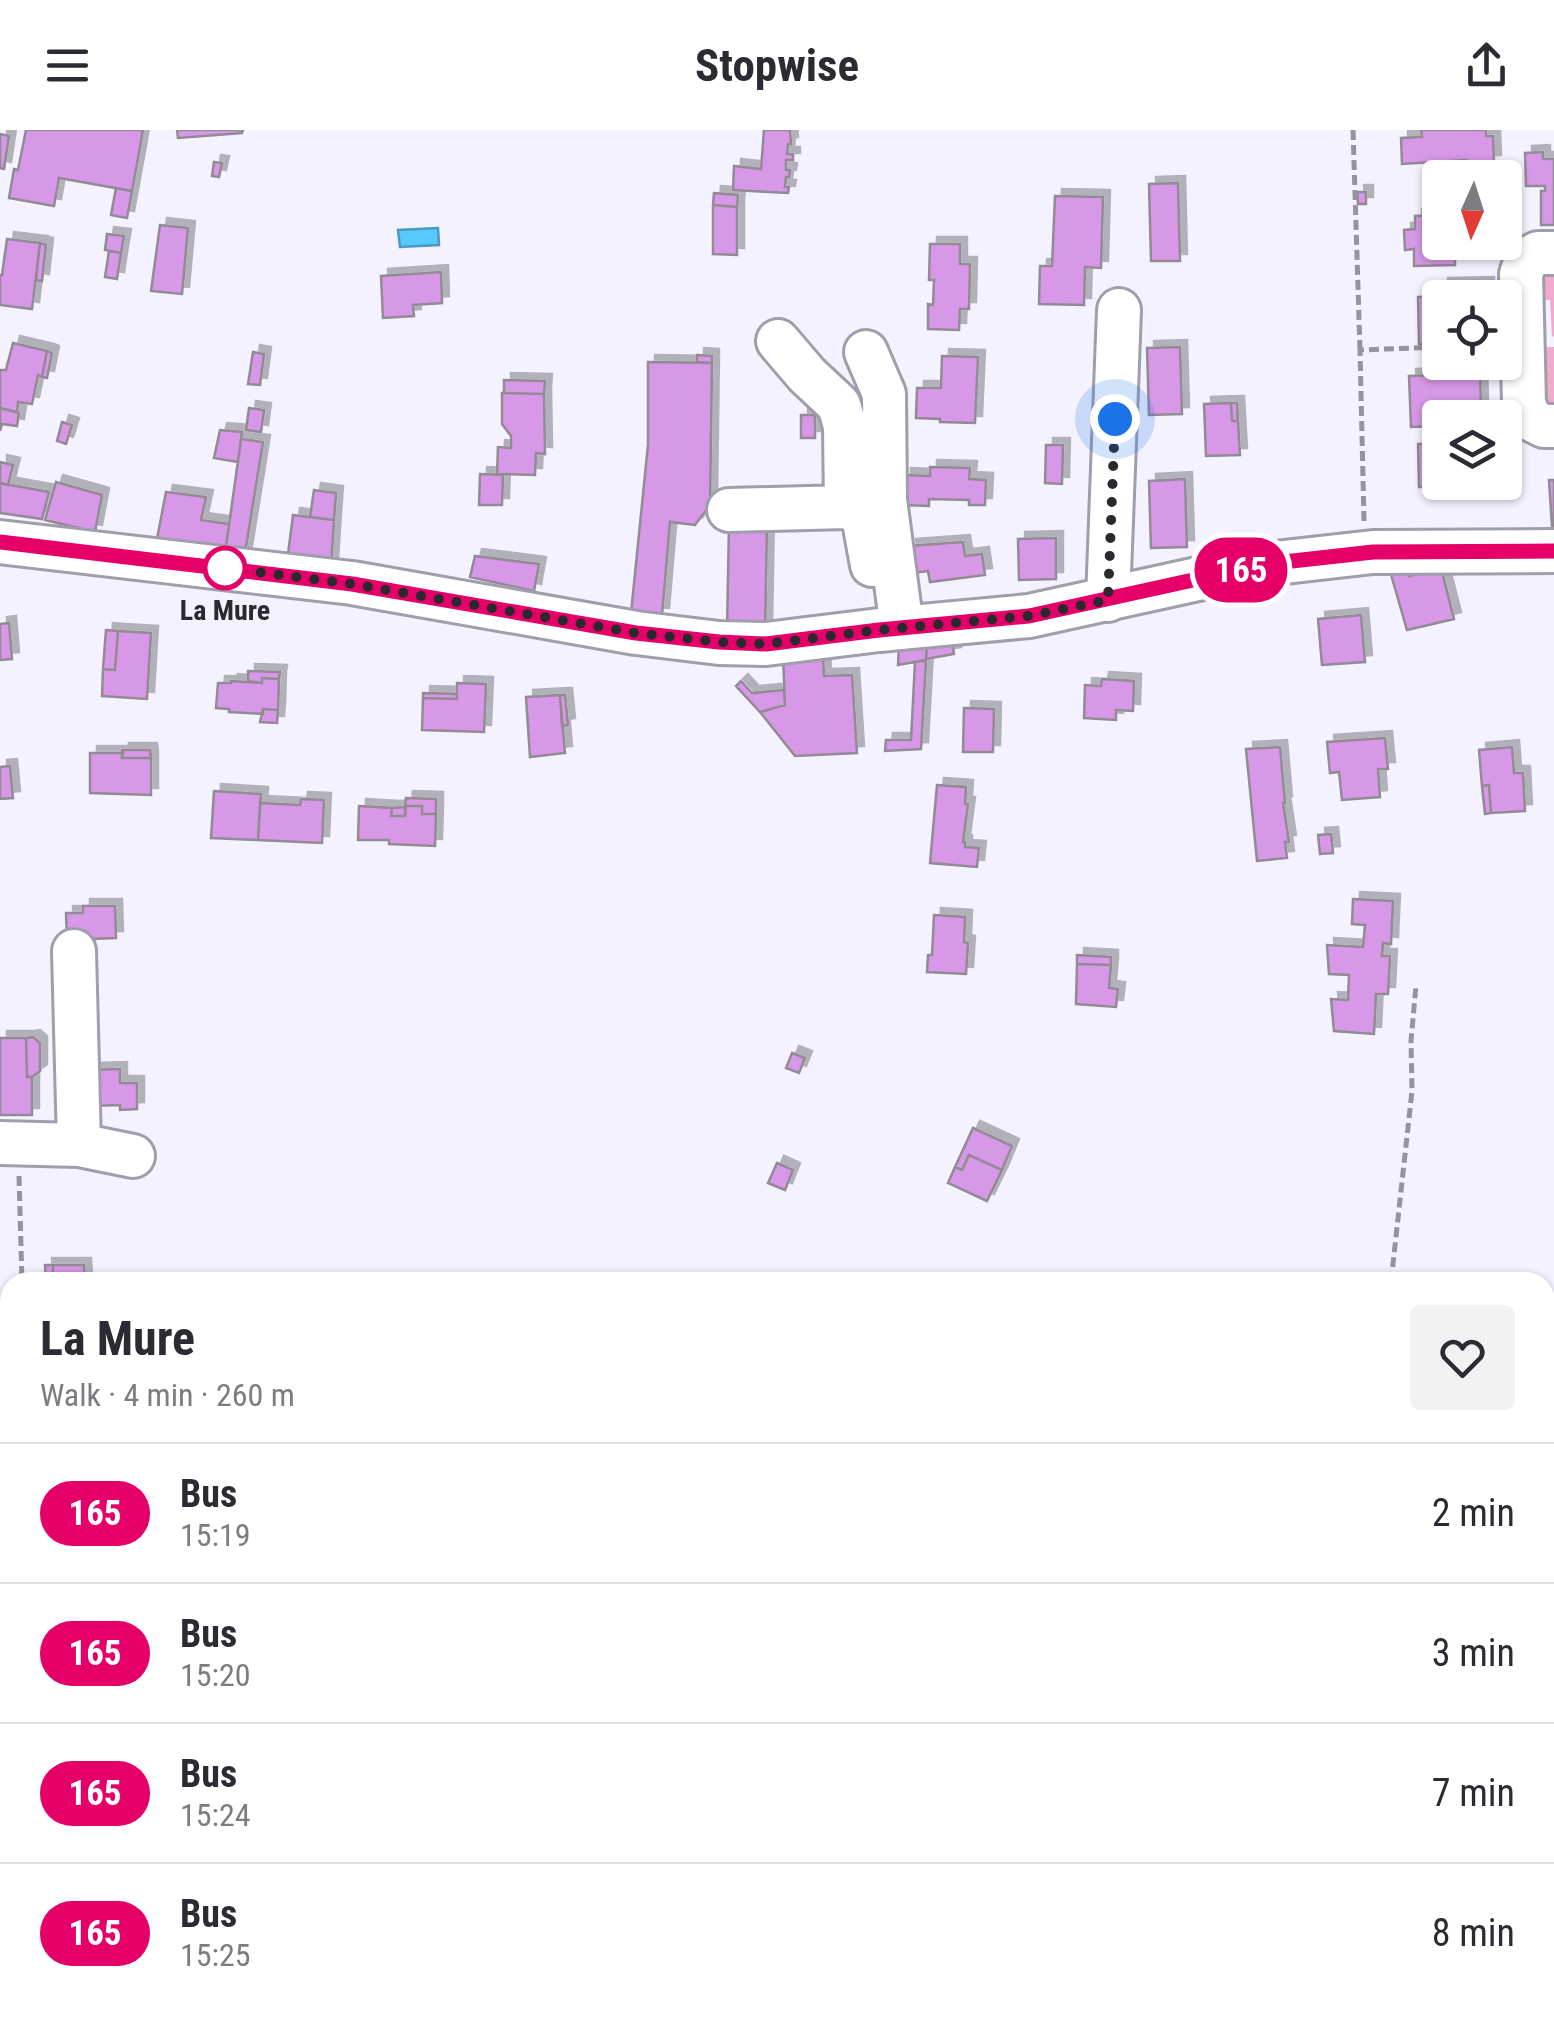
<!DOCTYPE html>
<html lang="en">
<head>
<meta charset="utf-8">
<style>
	:root { --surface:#fff; --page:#f2f2f3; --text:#2b2b33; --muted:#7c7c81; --line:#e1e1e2 }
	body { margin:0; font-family:"Roboto Condensed",sans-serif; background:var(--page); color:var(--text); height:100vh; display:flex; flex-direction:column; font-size:38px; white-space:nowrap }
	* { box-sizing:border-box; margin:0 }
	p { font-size:32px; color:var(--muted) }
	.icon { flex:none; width:55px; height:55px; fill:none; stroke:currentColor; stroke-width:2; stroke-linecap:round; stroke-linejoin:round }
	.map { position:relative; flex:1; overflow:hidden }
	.panel { position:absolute; left:0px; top:1142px; width:1555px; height:752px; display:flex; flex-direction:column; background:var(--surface); border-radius:30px 30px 0 0; box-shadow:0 2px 8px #0004 }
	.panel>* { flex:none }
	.badge { padding:0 20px; border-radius:32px; font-size:35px; line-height:65px }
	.needle { width:65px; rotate:183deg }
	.buttons { position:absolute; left:1422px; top:30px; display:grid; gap:20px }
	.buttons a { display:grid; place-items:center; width:100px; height:100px; border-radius:10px; background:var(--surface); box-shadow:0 2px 8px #0004; font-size:50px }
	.you { position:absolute; width:50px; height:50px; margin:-25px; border:8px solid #fff; border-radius:50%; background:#1a73e8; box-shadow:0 0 0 15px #1a73e833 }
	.map>.badge { position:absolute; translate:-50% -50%; box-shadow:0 0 0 5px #fff }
	.round { display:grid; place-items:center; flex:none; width:105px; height:105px; border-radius:10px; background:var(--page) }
	.headline { display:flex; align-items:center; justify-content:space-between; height:170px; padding:0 40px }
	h1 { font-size:48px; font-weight:700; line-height:75px }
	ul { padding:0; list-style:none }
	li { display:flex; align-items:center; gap:30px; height:140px; padding:0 40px; border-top:2px solid var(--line) }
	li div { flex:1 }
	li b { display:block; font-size:38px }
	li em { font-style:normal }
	li .badge { min-width:110px; font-weight:700; text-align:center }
	header { display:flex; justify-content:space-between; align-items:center; height:130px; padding:0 40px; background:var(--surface); font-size:45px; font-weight:700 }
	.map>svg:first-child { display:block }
</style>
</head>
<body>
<header><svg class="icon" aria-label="menu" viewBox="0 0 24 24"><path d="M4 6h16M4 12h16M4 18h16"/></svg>Stopwise<svg class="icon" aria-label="share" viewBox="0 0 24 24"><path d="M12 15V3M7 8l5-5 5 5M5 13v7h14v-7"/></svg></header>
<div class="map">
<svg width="1554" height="1894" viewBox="0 0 1554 1894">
	<defs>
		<filter id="shadow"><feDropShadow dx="7" dy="-7" stdDeviation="0" flood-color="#0004"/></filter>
	</defs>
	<rect width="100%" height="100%" fill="#f3f2fe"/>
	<path fill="#efabcc" d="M1554,132v74l-2,1 -2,-37h-20v-13z
		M1531,217h23v67l-6,-2z"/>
	<path fill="#56caff" stroke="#489ac0" stroke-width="2.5" d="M438,98l1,17 -39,2 -2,-17z"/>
	<path fill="#d798e7" stroke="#938a95" stroke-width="2.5" filter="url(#shadow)" d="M26,0h117l-11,61 -73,-13 -5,28 -45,-8 5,-29 4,1z
		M177,0h66l-1,3 -64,5z
		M764,0h26l1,14h-3l-1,10h6v6h-7v10h4l-1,7h-3l-1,10h4l-1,6 -55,-3 1,-24 27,3z
		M1421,0h65v6h7l1,26 -28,1v-3l-64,4 -1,-26 21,-1z
		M0,4l9,2 -5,33 -4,-1z
		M1543,22v7h11v66h-13v-34h4v-5h-19l-1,-33z
		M214,32l8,1 -3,14 -7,-1z
		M1178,53l2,78h-29l-2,-77z
		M116,58l16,3 -5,27 -16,-3z
		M1357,62h9v12h-8z
		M714,63l24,2 -1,12 -24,-2z
		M1055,66l48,1 -2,71 -16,-1 -1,38 -45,-1 1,-38h12z
		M713,75l24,2v48l-24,-1z
		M1438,81l2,31h19v6h-4v17l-41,1v-17l-9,1 -1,-20 11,-1v-13l24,-1z
		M160,95l28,3 -6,66 -31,-3z
		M107,104l17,2 -3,17 -16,-3z
		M7,109l33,4 -8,66 -32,-4v-30h2z
		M40,113l6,2 -4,36 -6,-1z
		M930,114h30v20h10l-1,45h-9l-1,21 -31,-1v-25l5,1 1,-25h-5z
		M109,121l12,2 -4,26 -12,-2z
		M441,142l1,31 -29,2 1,11 -31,2 -2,-42z
		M1487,154v14h-47v45l-21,1 -1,-47 23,-1v-11z
		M13,213l34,8 -5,26 -4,-2 -6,29 -14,-2 -1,10 -17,-4v-38h6z
		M1180,217l2,67 -33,1 -2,-67z
		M47,221l5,2 -5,25 -5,-1z
		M253,222l11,2 -4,31 -12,-1z
		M697,225l15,1v7l-15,-1z
		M942,226l36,1 -3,66 -35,-1v-3l-24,-1 1,-30h24z
		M648,232l64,1 -2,142 -15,20 -25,-3 -8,93 -31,-2 17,-168z
		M1480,244l1,33 -38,1v-2h-6l1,20 -27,1 -2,-51z
		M504,250l41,1 -1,13 -40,-1z
		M502,263l42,1 1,60 -9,-1 -1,22 -38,-1 1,-27 13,1v-12l-9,-12z
		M1231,273h6l1,18h-6z
		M1231,273l1,18h6l2,34 -34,1 -2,-52z
		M0,278l19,5 -2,13 -15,-2 -2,7z
		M249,278l15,2 -3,22 -15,-2z
		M801,285h14v23h-14z
		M62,292l10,3 -6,19 -9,-3z
		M220,300l22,2 -4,30 -24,-4z
		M241,309l22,3 -18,111 -20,1z
		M1440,313v39h55v13h-17l-1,-9 -58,1 -1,-43z
		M1046,315h17l-1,39 -17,-1z
		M0,332l13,3 -5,20 -8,-2z
		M930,337l40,1 -1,11 17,1 -1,25h-16v-5l-40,-1v7l-26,-1 1,-30 26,1z
		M480,344l23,1 -1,30h-23z
		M1185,349l2,68 -36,1 -2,-67z
		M1549,350h5v62h-1z
		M56,352l46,13 -7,37 -50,-12z
		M0,353l49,9 -7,27 -42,-6z
		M314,360l22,3 -2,27 -24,-3z
		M166,362l40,5 -5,23 28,4 -4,30 -69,-10z
		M293,385l41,5 -3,46 -44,-4z
		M729,393l38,1 -2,110 -38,-4z
		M1056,408v41l-37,1 -1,-41z
		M963,412l2,14 17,-2 3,21 -55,7 -2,-11 -15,2 -4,-27z
		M475,426l64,8 -5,27 -64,-14z
		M1388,434h18l3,12 14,-4 17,-8 14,55 -47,11z
		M1361,485l4,47 -43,3 -4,-46z
		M9,493l3,36 -12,1v-36z
		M106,500l12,1 -3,39 -12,-1z
		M118,501l33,2 -4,66 -45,-3 1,-27 12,1z
		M927,511l-1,19 -28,5 1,-19z
		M952,512l2,12 -28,5 1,-15z
		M823,525l1,21 28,-1 5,78 -62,3 -35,-44 25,-7 -2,-49z
		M926,530l-5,89 -36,2 1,-11h25l4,-78z
		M248,541l32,1 -1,7 -17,-1v5l-14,-2z
		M262,548l17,1 -1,31 -15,-1v5l-34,-2v-3l-13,-1 2,-25h13v-2l31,2z
		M1102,549l32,2 -1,30 -17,-1v10l-32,-2 1,-33 16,1z
		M741,551l11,12 32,-3 1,15 -25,7 -24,-26z
		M457,553l29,1 -2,48 -62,-2 1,-32 34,1z
		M423,563l34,1v5l-34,-1z
		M560,565h5l3,30 -6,1z
		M560,565l5,58 -35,4 -4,-60z
		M964,578l30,1 -1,43h-30z
		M263,579l15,1 -1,13 -17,-1z
		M1385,608l3,31h-10l2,28 -38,3 -3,-28 -9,1 -3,-31z
		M1280,617l5,56h-2l6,39h-4l2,16 -30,3 -11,-112z
		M1512,617l2,26h9l2,38 -34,2 -2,-28 -7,1 -3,-36z
		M122,620h28l1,8h-29z
		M90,623h33l-1,5h29v37l-61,-2z
		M10,636l3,32 -13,1v-32z
		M937,655l29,2 -1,17h3l-5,38h2v5l14,1 -2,19 -47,-4z
		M1489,655l2,28 -6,1 -3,-28z
		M214,661l47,3 -3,46 -47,-2z
		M406,668l30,1v15h-14v-8h-17z
		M301,669l23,1 -2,43 -64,-3 2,-37 40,2z
		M359,676l33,2 -1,8h14v-10h17v8h14l-1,32 -46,-2v-4h-31z
		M406,677l-1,9h-14l1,-8z
		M1331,704l2,19 -13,1 -2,-19z
		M1353,769l40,2 -2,43 -8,-1 -1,13h8l-2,38h-12l-2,40 -40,-3 -3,-32 17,1 1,-25 -20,-1 -2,-29 36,2 2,-22 -13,-1z
		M83,776h32l1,32 -49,2 -1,-27h17z
		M934,785l31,2 -1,25 4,1 -2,31 -39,-2 1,-17h4z
		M1077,825l34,2v8l-34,-1z
		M1077,834l34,1 -2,23 9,1 -2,18 -40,-3z
		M33,907l7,6v28l-8,6h-5l-1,-39z
		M0,908h26l1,39h5v38h-32z
		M792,923l13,5 -6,15 -13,-5z
		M120,939v14h17v26l-17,1v-5l-29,1 -1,-36z
		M973,998l39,18 -10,24 -33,-15 -7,15 -7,-3z
		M969,1025l33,15 -15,31 -39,-18 7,-16 7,3z
		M777,1033l16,7 -8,20 -17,-7z
		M45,1135h8v17h-7z
		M53,1135h31l1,17h-32z"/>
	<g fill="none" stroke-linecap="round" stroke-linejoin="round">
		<g stroke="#a09eac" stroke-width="48">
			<path id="minor" d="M1554,123h-16l-12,7 -5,14 3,130 6,15 14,7h10
				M778,211l29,34 32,30 6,21 1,81
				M866,222l18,42 1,106 17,128
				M729,380l117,-3 9,2 9,12 8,44
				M0,412l352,41 284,50 83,10 47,1 113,-14 150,-14 237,-52 107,-12 181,-1
				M1108,470l11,-290
				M74,821l5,194
				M0,1013l79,2 54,11
				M143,1885v9"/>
		</g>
		<path stroke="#95949d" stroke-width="5" stroke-dasharray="10 5" stroke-linecap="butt" d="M1353,0l7,220
			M1364,391l-4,-171 80,-3
			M19,1046l3,106
			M1391,1152l21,-191 -1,-50 5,-56
			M0,1198l10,-8
			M0,1730h10
			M445,1885l1,9"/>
		<use href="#minor" stroke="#fff" stroke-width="42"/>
	</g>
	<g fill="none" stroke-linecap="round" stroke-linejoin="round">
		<g stroke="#fff" stroke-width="22">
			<path id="line" d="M0,412l352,42 284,49 83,9 47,2 113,-14 150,-14 237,-52 107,-12 181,-1"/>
		</g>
		<use href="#line" stroke="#e50069" stroke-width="15"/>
		<path stroke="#29292e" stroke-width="10" stroke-dasharray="0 18" d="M225,438l127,16 284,49 83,9 47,2 113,-14 150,-14 79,-16 7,-181"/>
	</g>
	<circle fill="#fff" stroke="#e50069" stroke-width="5" cx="225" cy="438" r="20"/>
	<g text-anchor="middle" stroke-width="9" stroke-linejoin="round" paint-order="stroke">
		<g font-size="28" font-weight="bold" fill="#29292e" stroke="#f3f2fe">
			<text x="225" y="490">La Mure</text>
		</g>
	</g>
</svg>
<div class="buttons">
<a><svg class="needle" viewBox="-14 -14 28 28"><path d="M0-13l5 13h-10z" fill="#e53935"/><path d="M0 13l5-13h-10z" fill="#7c7c81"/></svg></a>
<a><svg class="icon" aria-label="locate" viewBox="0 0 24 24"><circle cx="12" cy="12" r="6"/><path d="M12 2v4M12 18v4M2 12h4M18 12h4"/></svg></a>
<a><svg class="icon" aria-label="layers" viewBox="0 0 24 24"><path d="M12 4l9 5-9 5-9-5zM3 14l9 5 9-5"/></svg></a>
</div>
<div class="you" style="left:1115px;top:289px"></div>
<b class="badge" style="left:1241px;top:440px;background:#e50069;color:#fff">165</b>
<section class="panel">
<div class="headline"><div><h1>La Mure</h1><p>Walk · 4 min · 260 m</p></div><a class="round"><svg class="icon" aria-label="heart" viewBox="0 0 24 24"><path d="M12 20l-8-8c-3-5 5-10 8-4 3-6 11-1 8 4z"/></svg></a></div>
<ul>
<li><span class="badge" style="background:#e50069;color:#fff">165</span><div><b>Bus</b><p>15:19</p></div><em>2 min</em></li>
<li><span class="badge" style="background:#e50069;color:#fff">165</span><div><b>Bus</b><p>15:20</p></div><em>3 min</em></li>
<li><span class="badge" style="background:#e50069;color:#fff">165</span><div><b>Bus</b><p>15:24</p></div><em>7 min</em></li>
<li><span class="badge" style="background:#e50069;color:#fff">165</span><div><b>Bus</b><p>15:25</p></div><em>8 min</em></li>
</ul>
</section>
</div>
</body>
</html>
